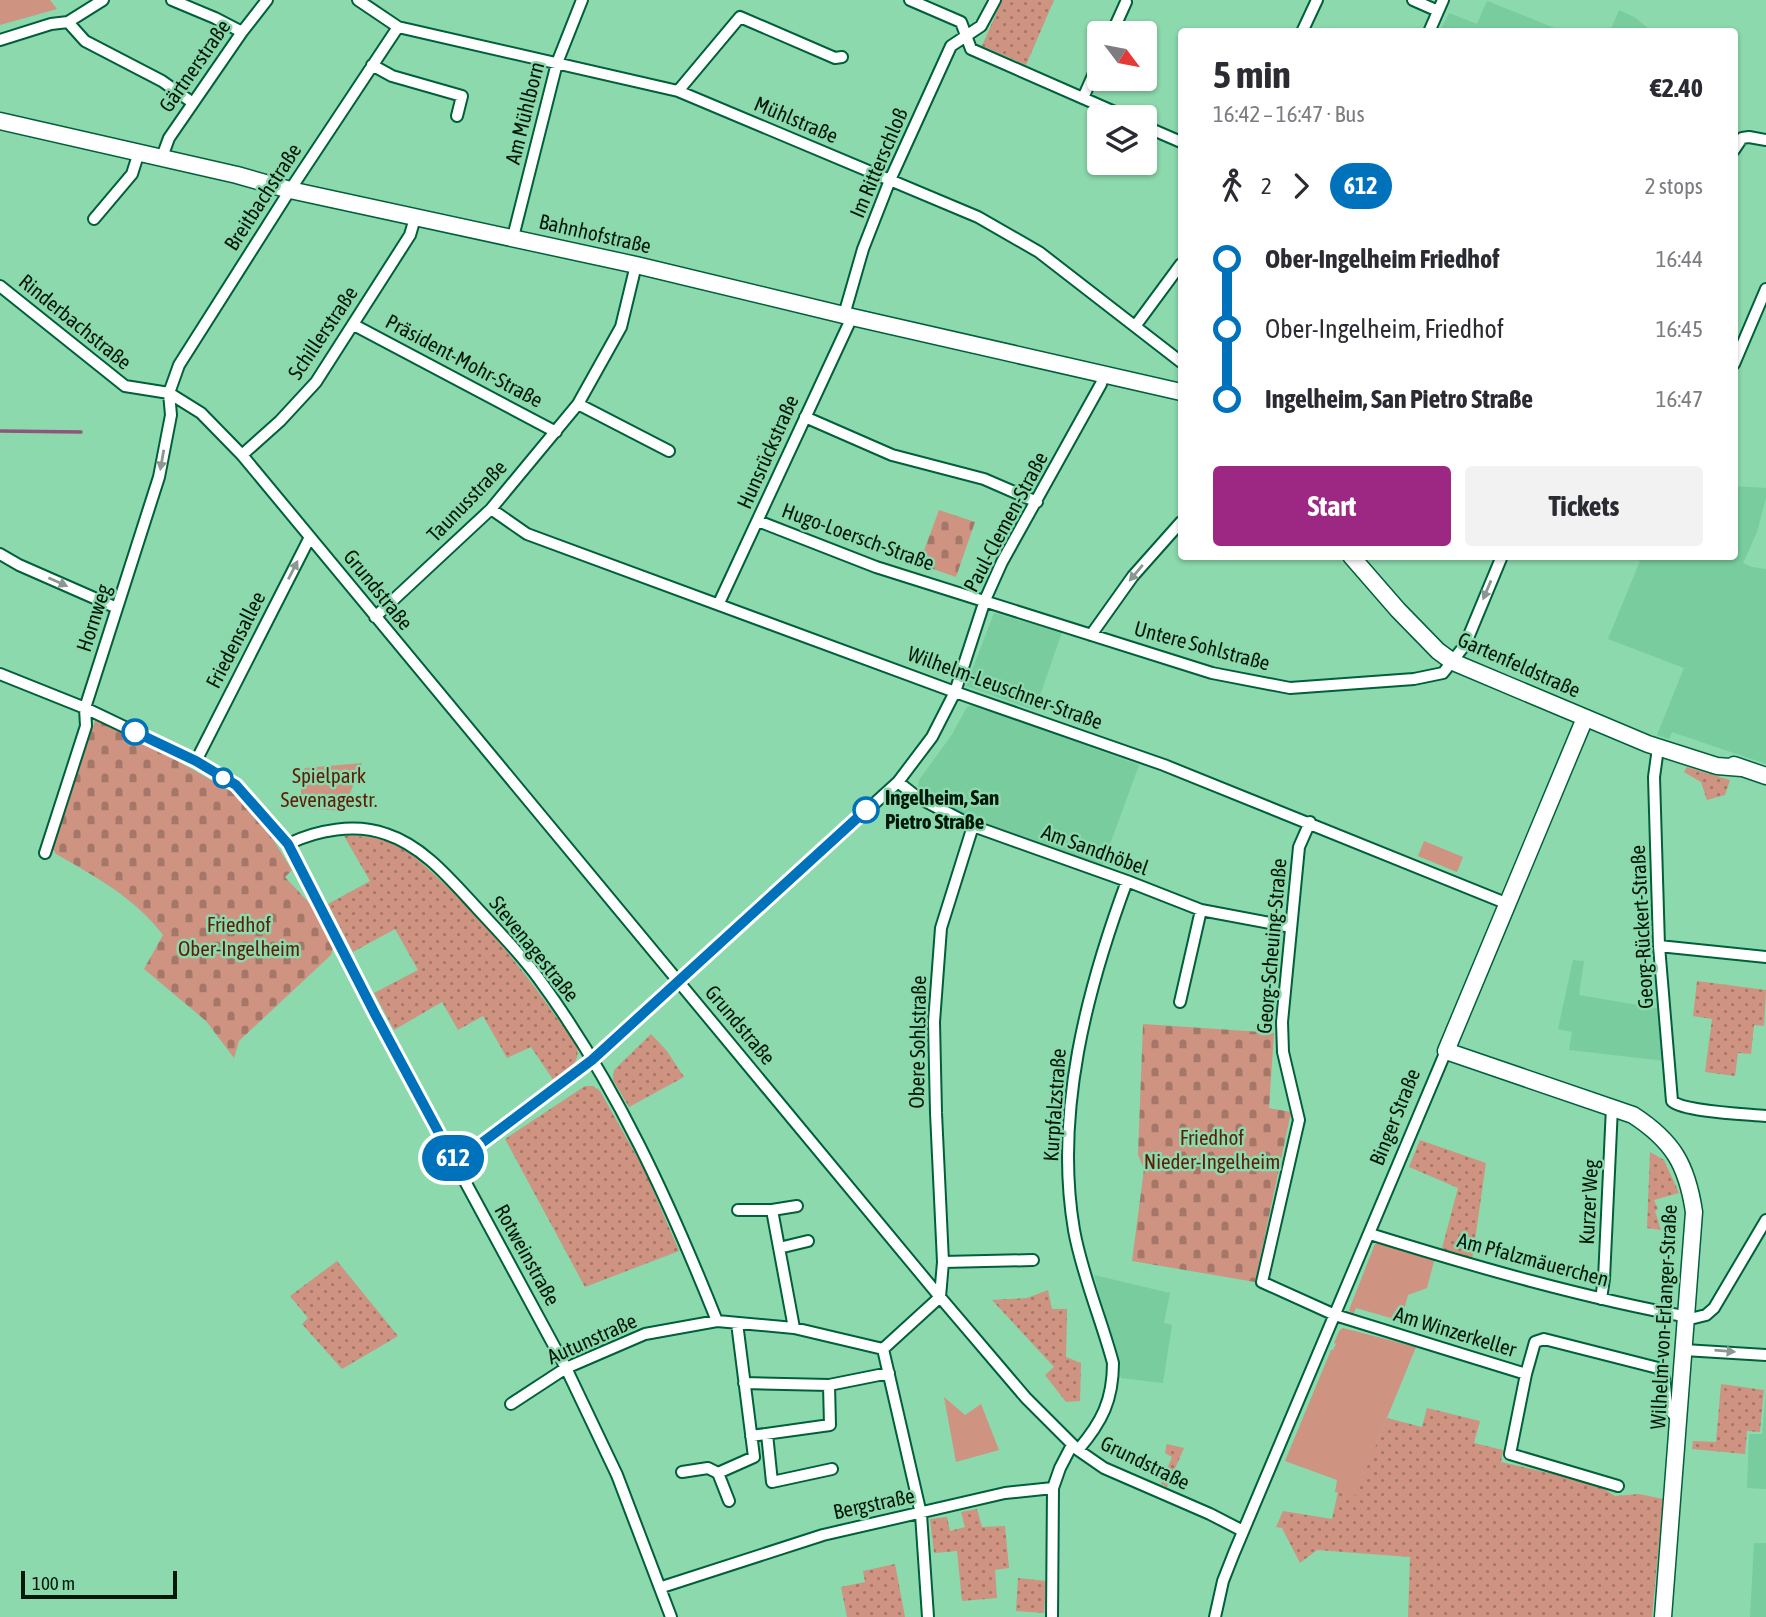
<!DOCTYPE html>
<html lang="en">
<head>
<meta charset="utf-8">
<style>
	:root { --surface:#fff; --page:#f2f2f3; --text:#2b2b33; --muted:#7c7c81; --accent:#9d2884 }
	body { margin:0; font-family:"Asap Condensed",sans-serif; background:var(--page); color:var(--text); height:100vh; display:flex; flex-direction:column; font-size:26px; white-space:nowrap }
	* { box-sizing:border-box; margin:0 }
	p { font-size:23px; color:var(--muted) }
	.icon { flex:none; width:38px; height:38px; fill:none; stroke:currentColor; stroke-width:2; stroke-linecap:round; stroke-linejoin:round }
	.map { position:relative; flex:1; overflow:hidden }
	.drawer { position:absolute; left:1178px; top:28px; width:560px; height:532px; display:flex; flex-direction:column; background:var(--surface); border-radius:7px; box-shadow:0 2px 5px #0004 }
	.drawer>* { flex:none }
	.badge { padding:0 14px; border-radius:23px; font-size:24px; line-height:46px }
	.needle { width:46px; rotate:122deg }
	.tools { position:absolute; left:1087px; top:21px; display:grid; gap:14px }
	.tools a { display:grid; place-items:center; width:70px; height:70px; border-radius:7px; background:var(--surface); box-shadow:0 2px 5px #0004; font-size:35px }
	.scale { position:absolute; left:21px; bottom:18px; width:156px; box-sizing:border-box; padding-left:7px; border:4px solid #01180b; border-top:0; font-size:19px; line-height:24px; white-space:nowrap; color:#01180b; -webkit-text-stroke:5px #8bd9ac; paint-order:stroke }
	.map>.badge { position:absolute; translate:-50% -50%; box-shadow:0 0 0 4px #fff }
	.legs { display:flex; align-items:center; gap:10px; height:77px; padding:0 35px; font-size:23px }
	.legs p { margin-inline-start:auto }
	.head { display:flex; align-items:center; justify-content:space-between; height:119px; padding:0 35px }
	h1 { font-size:38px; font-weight:700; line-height:52px }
	.primary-button { display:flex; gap:14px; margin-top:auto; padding:14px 35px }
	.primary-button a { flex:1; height:80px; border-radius:7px; background:var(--accent); color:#fff; font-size:28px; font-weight:700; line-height:80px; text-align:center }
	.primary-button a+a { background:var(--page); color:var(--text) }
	ul { padding:0 35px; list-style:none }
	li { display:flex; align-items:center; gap:24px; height:70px; font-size:26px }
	li i { display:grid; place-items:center; width:10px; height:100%; margin:0 9px; background:currentColor }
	li i::after { content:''; width:18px; height:18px; margin:-9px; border:5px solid; border-radius:50%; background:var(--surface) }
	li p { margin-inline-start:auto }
	li:first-child i { background:linear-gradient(#0000 50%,currentColor 0) }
	li:last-child i { background:linear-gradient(currentColor 50%,#0000 0) }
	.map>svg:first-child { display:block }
</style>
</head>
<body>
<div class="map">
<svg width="1766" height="1617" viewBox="0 0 1766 1617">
	<defs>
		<pattern id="grass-dots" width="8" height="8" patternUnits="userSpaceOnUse" patternTransform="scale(1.75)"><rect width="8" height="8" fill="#ce9381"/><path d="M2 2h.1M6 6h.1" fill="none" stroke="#a57768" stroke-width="1.8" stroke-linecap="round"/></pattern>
		<pattern id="cemetery-stones" width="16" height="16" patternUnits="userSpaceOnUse" patternTransform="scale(1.75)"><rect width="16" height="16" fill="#ce9381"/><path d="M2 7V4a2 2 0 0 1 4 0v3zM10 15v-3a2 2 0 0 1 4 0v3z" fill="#a57768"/></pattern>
	</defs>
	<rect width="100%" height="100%" fill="#8bd9ac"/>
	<path fill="#78cc9d" d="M1487,1l75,30h-122l9,-18 28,11z
		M1619,10l17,8 15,13h-41z
		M1734,486l32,2v10l-9,34 -14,31 9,4 14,2v195l-94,-32 -3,7 -12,-4 27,-67 -76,-29 32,-78 -9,-4 103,-1z
		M994,613l68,19 -27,78 -69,-24z
		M974,705l165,60 -37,101 -112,-39 -33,-14 -25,-13 -14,-12 1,-8 32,-44 16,-29z
		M1573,960l11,1 -5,34 82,14 4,52 -96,-11 3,-18 -14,-3z
		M1094,1275l76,18 -6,30 8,2 -9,58 -42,-5z
		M1766,1389v100l-19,-1 2,-54h13z
		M1754,1543h12v74h-16z"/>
	<path fill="url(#grass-dots)" d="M1002,0h52l-28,65 -44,-19z
		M1687,767l43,13 -5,15 -18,5 -6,-18 -17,-10z
		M344,836c14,0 29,0 42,5 21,7 36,22 52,37 54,49 97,108 139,168 4,18 -10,25 -23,35l-23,-34 -24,11 -24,-42 -25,14 -16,-28 -48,28 -20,-37 44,-23 -23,-41 -42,23 -25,-48 42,-23z
		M1697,981l69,9 -2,36 -10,-1 -3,29 -13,-1 -3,23 -30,-4 7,-53 -19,-3z
		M651,1034l16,17 17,26 -55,30 -16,-27 1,-10z
		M585,1086h8l7,5 44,78 35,82 -94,36 -80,-148z
		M1420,1140l66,23 -14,98 -31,-9 17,-64 -49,-21z
		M1650,1152l14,8 15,33 -25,7 4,9 -3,2 6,19 -14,-2z
		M337,1261l61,75 -56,33 -40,-45 6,-6 -18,-22z
		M1048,1290l4,19h15l-1,48 15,6 -1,38 -14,1 -21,-27 9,-8 -62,-67 35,-2z
		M1721,1384l43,6 -4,42 -13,-1 -2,23 -53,-5 1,-8 23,1z
		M1427,1408l53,13 -6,22 29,7 -2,12 95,22 19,12 24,-2 24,5 -11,118h-244l2,-60 -93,-7 -17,13 -18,-35 -6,-1 7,-16 49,8 6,-27 17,3 32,-77 35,9z
		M1167,1444l17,4 -17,39 -6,-3 11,-27 -7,-4z
		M977,1509l5,18 23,-1 4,42 -14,2 2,28 -35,3 -5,-50 -23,2 -4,-34 17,-2 3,14 15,-4 -4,-15z
		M895,1564l10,53h-58l-6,-30 24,-5 -2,-11z
		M1018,1578l28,3 -2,32 -28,-2z"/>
	<path fill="url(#cemetery-stones)" d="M939,510l36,12 -19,55 -37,-13z
		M96,718l31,14 105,60 40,46 20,32 -7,7 26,28 22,43 -2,7 -92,86 -5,17 -28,-37 -62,-52 19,-34c-28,-37 -67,-58 -107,-81l-4,-6z
		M1143,1024l131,9 -5,75 22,4 -36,170 -123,-21 12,-92 -6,-14z"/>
	<path fill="#ce9381" d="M0,0h50l7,9 -57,16z
		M362,763l-19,48 -42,-3v-34l4,-6z
		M1424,841l39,16 -6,15 -39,-16z
		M1381,1242l54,15 -8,31 -19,7 -7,26 -45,-13 -3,7 -4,-5 26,-66z
		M1343,1328l73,19 -61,149 -20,-4 2,-12 -52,-19 46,-111h2l3,-6 -2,-1 5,-12z
		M944,1397l21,18 16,-11 18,46 -43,12z"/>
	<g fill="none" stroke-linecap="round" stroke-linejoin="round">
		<path stroke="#8e557e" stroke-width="3.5" d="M0,431l81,1"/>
		<g stroke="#00603a" stroke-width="14">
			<path id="street" d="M172,0l43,18 27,14
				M358,0l40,27 280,64 300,126 61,35 142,110
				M910,0l51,22 10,27 155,68
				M1413,0l25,11
				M68,22l17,19 77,40 31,22
				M1302,32l15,-32
				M1429,32l14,-32
				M1112,33l14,-31
				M0,40l51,-16 17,-2 35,-22
				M372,65l20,11 70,20 -5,20
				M678,91l62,-74 95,41 7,-1
				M1083,98l16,-36
				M1144,126l37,16
				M1734,150l8,-12 7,-1 17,3
				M162,157l7,-19 73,-106 25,-32
				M94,219l38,-45 7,-22
				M513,237l44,-174 25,-63
				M0,286l125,100 44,7 32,20 41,42 698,842 86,101 52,52 26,18 106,46 33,17
				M844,315l19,-66 27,-69 61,-134 30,-20 14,-26
				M354,325l202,107
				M1136,325l45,-61
				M1734,364l32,-75
				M578,404l91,47
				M805,417l87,38 92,24 53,23
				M242,455l38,-34 36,-39 94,-147 5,-17
				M491,509l36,25 428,158 209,73 344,139
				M758,521l118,46 336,106 78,15 124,-9 29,-6 22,-28 37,-89
				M0,554l19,11 98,43
				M719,603l133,-286
				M375,617l116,-108 87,-105 43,-77 15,-62
				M1091,635l42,-59 48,-54
				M0,674l85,34 111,53 40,24 52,59 87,171 191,353 51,107 54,142
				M1658,748l-4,29 5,169 13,155c12,11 75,13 94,15
				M196,761l114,-224
				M898,782l19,15 56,29 154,55 74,29 90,17
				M1310,822l-11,25 -17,175 1,30 16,68 -37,162 73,33 191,59
				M288,844c29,-14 67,-21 98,-10 37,12 64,45 90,73 21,23 44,46 63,72 77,105 130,222 178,342
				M45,853l41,-127 -1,-18 74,-231 12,-62 -2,-22 10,-28 111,-175 108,-163
				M1659,946l107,11
				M1180,1002l21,-92
				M455,1163l137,-103 306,-278 34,-45 23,-45 30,-92 17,-38 99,-178 3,-9
				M738,1210h34l22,118
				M772,1210l25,-4
				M1370,1234c106,33 214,64 324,84l12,-3 8,-7 52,-88
				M779,1248l29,-7
				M943,1262l90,-2
				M1601,1299l3,-20 8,-172
				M1684,1350l82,5
				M744,1383l85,2 1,40 -79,11
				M829,1385l60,-12
				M511,1404l55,-36 79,-34 72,-13 77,7 89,21
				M767,1434l5,48 60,-13
				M1078,1450c24,-28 35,-50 35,-87 -12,-45 -31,-88 -39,-133 -20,-117 13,-241 53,-349
				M682,1472l26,-4 10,5
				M1618,1486l-108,-32 16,-80 9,-32 9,-3 114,29c13,12 2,36 16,47h6
				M729,1501l-11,-28 36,-16 -17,-134
				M662,1587l161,-52 182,-42 48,-5 7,-20 12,-23
				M928,1617l-7,-103 -38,-165 57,-52 3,-35 -7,-149 -2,-91 7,-94 32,-102
				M1052,1617l1,-129
				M1215,1617l8,-36 11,-28 212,-502"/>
		</g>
		<g stroke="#00603a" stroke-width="19">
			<path id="secondary" d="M0,121l237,54 53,15 346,75 216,52 329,75
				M1351,556l47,54 40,41 15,11 195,82 69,22 25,2
				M1585,718l-139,333 187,64c40,26 54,50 61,97l-31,405
				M1734,765l32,11"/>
		</g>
		<use href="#street" stroke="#fff" stroke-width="10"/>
		<use href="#secondary" stroke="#fff" stroke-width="16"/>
	</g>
	<defs><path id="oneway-solid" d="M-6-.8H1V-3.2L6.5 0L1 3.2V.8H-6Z" transform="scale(1.75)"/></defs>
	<g fill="#8d9791">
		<use href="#oneway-solid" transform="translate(162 460) rotate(100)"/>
		<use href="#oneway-solid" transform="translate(293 570) rotate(-63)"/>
		<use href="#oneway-solid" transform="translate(1136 573) rotate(130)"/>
		<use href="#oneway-solid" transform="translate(58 582) rotate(24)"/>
		<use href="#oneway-solid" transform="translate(1487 590) rotate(113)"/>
		<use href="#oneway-solid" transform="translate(1725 1351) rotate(5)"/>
	</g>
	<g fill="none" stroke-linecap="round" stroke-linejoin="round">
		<g stroke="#fff" stroke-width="16">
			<path id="line-1" d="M135,732l61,29 40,24 52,59 87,170 80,149 137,-103 274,-250"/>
		</g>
		<use href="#line-1" stroke="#0072bc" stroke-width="10"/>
	</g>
	<g fill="#fff" stroke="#0072bc" stroke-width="3.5">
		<circle cx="135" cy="732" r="12"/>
		<circle cx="223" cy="778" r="9"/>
		<circle cx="866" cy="810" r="12"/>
	</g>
	<g text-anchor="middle" stroke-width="5" stroke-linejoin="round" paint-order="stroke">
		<g font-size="21" fill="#01180b" stroke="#8bd9ac">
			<text transform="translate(195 66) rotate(-55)" y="7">Gärtnerstraße</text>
			<text transform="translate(525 113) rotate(-76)" y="7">Am Mühlborn</text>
			<text transform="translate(796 120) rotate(23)" y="7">Mühlstraße</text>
			<text transform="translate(879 163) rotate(-67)" y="7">Im Ritterschloß</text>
			<text transform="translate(263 197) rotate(-57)" y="7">Breitbachstraße</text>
			<text transform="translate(595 234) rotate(13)" y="7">Bahnhofstraße</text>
			<text transform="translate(75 322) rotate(39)" y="7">Rinderbachstraße</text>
			<text transform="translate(323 333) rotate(-56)" y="7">Schillerstraße</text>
			<text transform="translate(464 361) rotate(28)" y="7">Präsident-Mohr-Straße</text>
			<text transform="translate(768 452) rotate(-66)" y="7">Hunsrückstraße</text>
			<text transform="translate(467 501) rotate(-46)" y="7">Taunusstraße</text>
			<text transform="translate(1006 522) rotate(-62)" y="7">Paul-Clemen-Straße</text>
			<text transform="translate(858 537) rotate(20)" y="7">Hugo-Loersch-Straße</text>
			<text transform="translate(378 590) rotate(51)" y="7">Grundstraße</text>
			<text transform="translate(94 618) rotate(-72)" y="7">Hornweg</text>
			<text transform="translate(236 640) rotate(-63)" y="7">Friedensallee</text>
			<text transform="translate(1202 646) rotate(15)" y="7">Untere Sohlstraße</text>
			<text transform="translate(1519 665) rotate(24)" y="7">Gartenfeldstraße</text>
			<text transform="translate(1005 688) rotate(20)" y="7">Wilhelm-Leuschner-Straße</text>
			<text transform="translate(1095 850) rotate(20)" y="7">Am Sandhöbel</text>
			<text transform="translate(1642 927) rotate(-93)" y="7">Georg-Rückert-Straße</text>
			<text transform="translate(1272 946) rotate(-85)" y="7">Georg-Scheuing-Straße</text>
			<text transform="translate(534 949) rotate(51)" y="7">Stevenagestraße</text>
			<text transform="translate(740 1025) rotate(50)" y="7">Grundstraße</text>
			<text transform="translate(918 1042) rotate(-89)" y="7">Obere Sohlstraße</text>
			<text transform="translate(1055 1105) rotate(-86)" y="7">Kurpfalzstraße</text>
			<text transform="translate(1395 1117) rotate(-68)" y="7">Binger Straße</text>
			<text transform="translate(1589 1202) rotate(-87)" y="7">Kurzer Weg</text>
			<text transform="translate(527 1255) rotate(61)" y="7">Rotweinstraße</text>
			<text transform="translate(1533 1260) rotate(15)" y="7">Am Pfalzmäuerchen</text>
			<text transform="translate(1664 1317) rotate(-87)" y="7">Wilhelm-von-Erlanger-Straße</text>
			<text transform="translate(1455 1332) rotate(17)" y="7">Am Winzerkeller</text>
			<text transform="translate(592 1339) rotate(-24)" y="7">Autunstraße</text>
			<text transform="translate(1145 1463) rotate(26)" y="7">Grundstraße</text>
			<text transform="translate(874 1504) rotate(-12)" y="7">Bergstraße</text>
		</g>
		<g font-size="21" fill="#5d1d07" stroke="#8bd9ac">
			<text x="329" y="783">Spielpark<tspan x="329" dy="24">Sevenagestr.</tspan></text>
			<text x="239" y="932">Friedhof<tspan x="239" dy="24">Ober-Ingelheim</tspan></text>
			<text x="1212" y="1145">Friedhof<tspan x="1212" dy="24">Nieder-Ingelheim</tspan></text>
		</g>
		<g font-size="21" font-weight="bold" fill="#01180b" stroke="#8bd9ac" text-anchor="start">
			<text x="885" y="805">Ingelheim, San<tspan x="885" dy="24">Pietro Straße</tspan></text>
		</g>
	</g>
</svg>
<div class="tools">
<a><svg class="needle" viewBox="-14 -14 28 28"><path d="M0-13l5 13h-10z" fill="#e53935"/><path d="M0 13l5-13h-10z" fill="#7c7c81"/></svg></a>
<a><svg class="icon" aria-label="layers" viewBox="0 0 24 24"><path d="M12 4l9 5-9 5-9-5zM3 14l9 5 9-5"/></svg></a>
</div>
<div class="scale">100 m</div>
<b class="badge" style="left:453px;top:1158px;background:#0072bc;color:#fff">612</b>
<section class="drawer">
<div class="head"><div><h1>5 min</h1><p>16:42 – 16:47 · Bus</p></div><b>€2.40</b></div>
<div class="legs"><svg class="icon" aria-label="walk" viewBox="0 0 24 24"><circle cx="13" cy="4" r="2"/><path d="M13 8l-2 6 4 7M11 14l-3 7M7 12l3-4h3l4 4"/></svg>2<svg class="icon" aria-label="forward" viewBox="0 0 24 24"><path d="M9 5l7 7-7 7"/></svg><b class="badge" style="background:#0072bc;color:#fff">612</b><p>2 stops</p></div>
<ul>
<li><i style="color:#0072bc"></i><b>Ober-Ingelheim Friedhof</b><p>16:44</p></li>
<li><i style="color:#0072bc"></i><span>Ober-Ingelheim, Friedhof</span><p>16:45</p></li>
<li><i style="color:#0072bc"></i><b>Ingelheim, San Pietro Straße</b><p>16:47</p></li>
</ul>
<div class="primary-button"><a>Start</a><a>Tickets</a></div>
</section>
</div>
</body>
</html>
